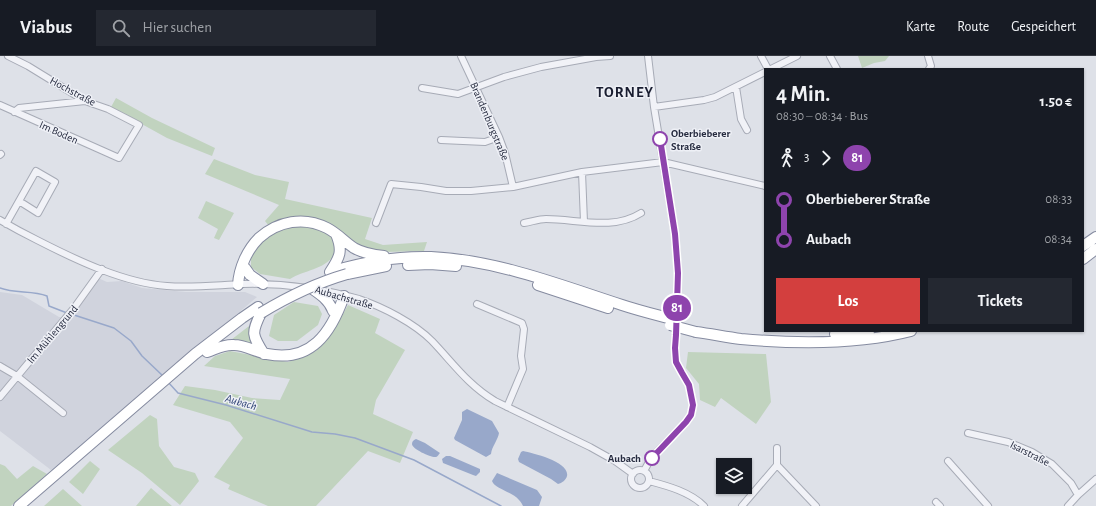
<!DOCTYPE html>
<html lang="de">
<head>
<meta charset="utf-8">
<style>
	:root { --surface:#171b24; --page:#242831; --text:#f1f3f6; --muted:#9ea1a6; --line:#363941; --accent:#d33f3e }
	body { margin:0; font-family:"Alegreya Sans",sans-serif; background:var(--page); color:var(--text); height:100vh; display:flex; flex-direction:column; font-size:15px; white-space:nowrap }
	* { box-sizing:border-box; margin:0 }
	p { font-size:13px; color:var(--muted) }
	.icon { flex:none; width:22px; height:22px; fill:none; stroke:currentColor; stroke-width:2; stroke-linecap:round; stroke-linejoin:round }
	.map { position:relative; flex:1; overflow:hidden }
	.side { position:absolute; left:764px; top:12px; width:320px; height:264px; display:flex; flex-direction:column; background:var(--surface); border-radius:0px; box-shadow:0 1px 3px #0004 }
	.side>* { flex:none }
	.badge { padding:0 8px; border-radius:13px; font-size:14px; line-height:26px }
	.controls { position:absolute; left:716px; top:402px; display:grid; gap:8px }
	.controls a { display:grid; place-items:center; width:36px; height:36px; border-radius:0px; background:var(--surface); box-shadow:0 1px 3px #0004; font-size:20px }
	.map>.badge { position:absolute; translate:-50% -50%; box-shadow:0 0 0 2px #fff }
	.legs { display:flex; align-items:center; gap:6px; height:44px; padding:0 12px; font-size:13px }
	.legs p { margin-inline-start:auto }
	.headline { display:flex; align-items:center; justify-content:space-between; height:68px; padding:0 12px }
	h1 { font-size:22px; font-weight:600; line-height:30px }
	.cta { display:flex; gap:8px; margin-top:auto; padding:8px 12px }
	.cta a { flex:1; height:46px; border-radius:0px; background:var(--accent); color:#fff; font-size:16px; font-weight:600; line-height:46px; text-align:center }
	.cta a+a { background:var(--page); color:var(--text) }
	ul { padding:0 12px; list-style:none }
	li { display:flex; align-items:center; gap:14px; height:40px; font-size:15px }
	li i { display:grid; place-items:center; width:6px; height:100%; margin:0 5px; background:currentColor }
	li i::after { content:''; width:10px; height:10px; margin:-5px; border:3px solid; border-radius:50%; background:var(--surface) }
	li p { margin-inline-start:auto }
	li:first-child i { background:linear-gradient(#0000 50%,currentColor 0) }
	li:last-child i { background:linear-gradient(currentColor 50%,#0000 0) }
	header { display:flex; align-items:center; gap:24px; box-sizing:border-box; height:56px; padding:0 20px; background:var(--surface); border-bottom:1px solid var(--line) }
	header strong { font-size:19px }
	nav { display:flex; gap:22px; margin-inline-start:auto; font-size:14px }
	.search { width:280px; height:36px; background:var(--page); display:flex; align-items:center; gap:10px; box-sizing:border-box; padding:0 14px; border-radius:0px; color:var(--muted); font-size:15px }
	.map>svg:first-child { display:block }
</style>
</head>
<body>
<header>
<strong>Viabus</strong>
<div class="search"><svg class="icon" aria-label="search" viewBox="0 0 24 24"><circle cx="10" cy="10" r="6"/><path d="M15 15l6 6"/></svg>Hier suchen</div>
<nav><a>Karte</a><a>Route</a><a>Gespeichert</a></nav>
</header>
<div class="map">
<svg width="1096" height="450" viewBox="0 0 1096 450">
	<rect width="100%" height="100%" fill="#dee1e8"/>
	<path fill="#d0d3dd" d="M96,221l11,5 15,-1 20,7 44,4h59l12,5 -167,144 -39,29 -51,-39v-139l22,3 37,22 6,1z"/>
	<path fill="#c1d3bf" d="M858,0h31l-4,5 -11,2 -12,5z
		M116,42l36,20 63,30 -3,8 -45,-18 -56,-31z
		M214,103l41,16 34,7 -4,17 87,19 -7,21 18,6 44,-3 -3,9 -39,1 -13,-1 -17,-7 -25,-18h-61l-4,-5 14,-16 -74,-31z
		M206,145l28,12 -15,27 -5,-2 4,-9 -20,-11z
		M306,168l19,7 9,7 4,9c-1,2 -2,6 -4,8 -10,15 -30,15 -44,24l-30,-5 -9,-7v-11l8,-13 18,-13z
		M294,246l24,4 4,8 -4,11 -21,16h-19l-9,-5 5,-21z
		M348,249l32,14 -5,14 30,17 -29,50 -3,14 40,18 -13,31 -32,-12 -52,55h-48l-40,-17 2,-4 -16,-8 29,-39 -13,-16 -57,-17 12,-19 30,4 37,8 28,2 10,-21 -86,-13 11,-10 15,-5 58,11 28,-11 19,-23z
		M253,267l7,27 -33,-7z
		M688,296l78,2 5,48 -15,22 -35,-26 -6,9 -15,-7 -1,-16 -13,-16z
		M150,359l7,4 2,27 15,21 21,6 4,8 -19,24 -38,-32 -34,-23z
		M90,405l10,8 -17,25 -14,-12z
		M0,408l5,2 12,13 16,-13 14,8 -36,32h-11z
		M151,432l21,18h-36z
		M63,433l19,17h-38z"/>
	<path fill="#98a8ca" d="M467,353l25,12 7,12c-1,7 -7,13 -8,21l-5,3 -31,-17 -1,-2 8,-18v-8z
		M416,383l9,4 15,10c-2,2 -2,4 -5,4 -5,0 -23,-8 -23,-13 0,-3 2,-4 4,-5z
		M523,395c10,2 47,11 44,25 -1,4 -5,7 -9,8l-7,-5 -32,-17 -1,-3 3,-7z
		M446,400h4l30,13v3l-4,4 -3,-1 -30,-12 -1,-4z
		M497,417l40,17 5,7 -3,9h-16c-1,-2 -2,-4 -4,-6 -6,-8 -24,-11 -27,-19z"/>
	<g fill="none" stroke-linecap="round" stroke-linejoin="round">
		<path stroke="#98a8ca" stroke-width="1.5" d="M0,232c15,6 32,2 47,8l2,10 18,7
			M71,258l43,14 17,13 11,15 21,20
			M168,326l10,11 48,12 86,27 23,2 20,4 59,22 87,46"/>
		<g stroke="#a7abb6" stroke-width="8">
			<path id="minor" d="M461,0l38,81 6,16 8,34
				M761,0l7,13
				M830,0l7,13
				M928,0l3,10 -2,3
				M771,13l26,-13
				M736,31l5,32 6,11
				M422,32l36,6 46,-17 37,-10 55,-10 14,-1
				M0,49l119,53 20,-33 -31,-16 -23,-8 -57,-35 -20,-10
				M654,51l50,-7 11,-3 50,-25
				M14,56l5,-4 66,-7
				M441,84l44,2 14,-5
				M0,99l1,-1
				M582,116l2,50
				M0,164c12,7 25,14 37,20 39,20 87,43 130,46 25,2 51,-1 76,-2 39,-1 78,4 116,15 24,8 55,24 73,42 21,22 36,44 63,60l95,46 25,14 18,13
				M376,167l15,-39 30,3 25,4h25l42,-4 69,-15 81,-10 102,24
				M524,167c7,-1 15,-4 22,-4 31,0 67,12 95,-6
				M6,168l30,-53 19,11 -17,31 -19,-12
				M477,248l45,19 2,6 -3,27 2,13 -16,38
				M0,310l17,10 46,37
				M0,341l74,-89 28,-39
				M968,377l40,9 24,10 20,12 19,19 7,12
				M948,405l40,45
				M777,409l39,41
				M631 423a9 9 0 1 1 18 0a9 9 0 1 1-18 0Z
				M644,415l6,-11 4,-5 32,-33 5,-7 2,-10 -4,-20 -7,-12 -6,-11 -1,-14 1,-13 2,-62 -3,-39 -21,-127 -6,-51
				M649,425c19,5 41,11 55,25
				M936,446l4,4
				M742,450l35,-41v-17
				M1068,450l10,-11 18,-16"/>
		</g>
		<g stroke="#858ba0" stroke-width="12">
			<path id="highway" d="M1083,190l13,-9
				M1083,203l13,-10
				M408,209l22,-1 26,2
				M245,212l5,7 13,9
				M330,216c33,-10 67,-16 101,-15 66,3 129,28 191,48 15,5 31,9 46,13
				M330,216c10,-15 13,-21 6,-38
				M347,218l39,-8
				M238,229c1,-17 9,-35 21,-47 19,-17 45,-22 68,-10 10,5 18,14 27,20 9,5 19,7 30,8
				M538,229l70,23
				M311,232c9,6 18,12 22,23
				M261,257c-10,20 -9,22 3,41
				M696,276c15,2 30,5 45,7 56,5 116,6 170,-8
				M835,278l34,-3
				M207,296c9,-3 17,-8 27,-7 11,0 22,7 33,9 44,9 64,-21 77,-58
				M19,450l176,-152 47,-36 16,-11"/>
		</g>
		<use href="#minor" stroke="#f1f2f7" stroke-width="6"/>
		<use href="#highway" stroke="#fff" stroke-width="10"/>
		<g stroke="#858ba0" stroke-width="12" stroke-linecap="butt">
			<path id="highway-bridge" d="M261,257c28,-17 55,-30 86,-39
				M670,269l26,7"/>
		</g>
		<use href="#highway-bridge" stroke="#fff" stroke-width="10"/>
	</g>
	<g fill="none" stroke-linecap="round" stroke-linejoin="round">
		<g stroke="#fff" stroke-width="9">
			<path id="line-1" d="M652,402l34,-36 5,-7 2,-10 -4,-20 -7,-12 -6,-11 -1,-14 1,-13 2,-62 -3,-39 -15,-95"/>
		</g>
		<use href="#line-1" stroke="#8e44ad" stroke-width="6"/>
	</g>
	<g fill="#fff" stroke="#8e44ad" stroke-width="2">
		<circle cx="660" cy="83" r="7"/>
		<circle cx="652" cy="402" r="7"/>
	</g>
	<g text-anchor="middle" stroke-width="3" stroke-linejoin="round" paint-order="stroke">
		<g font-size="11" fill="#272c40" stroke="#eef0f6">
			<text transform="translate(73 35) rotate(28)" y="4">Hochstraße</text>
			<text transform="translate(490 65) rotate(67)" y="4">Brandenburgstraße</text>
			<text transform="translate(59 76) rotate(24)" y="4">Im Boden</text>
			<text transform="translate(344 241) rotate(16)" y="4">Aubachstraße</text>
			<text transform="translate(52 278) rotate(-50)" y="4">Im Mühlengrund</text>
			<text transform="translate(1030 397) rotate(27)" y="4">Isarstraße</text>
		</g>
		<g font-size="11" font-weight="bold" fill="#272c40" stroke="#eef0f6" text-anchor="start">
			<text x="671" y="81">Oberbieberer<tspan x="671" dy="13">Straße</tspan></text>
			<text x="641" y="406" text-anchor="end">Aubach</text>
		</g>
		<g font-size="12" font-style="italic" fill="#2f4375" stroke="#eef0f6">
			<text transform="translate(241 346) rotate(16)" y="4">Aubach</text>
		</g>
		<g font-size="15" font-weight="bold" letter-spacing="1" fill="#191d30" stroke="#eef0f6">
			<text x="625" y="41">TORNEY</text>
		</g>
	</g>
</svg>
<div class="controls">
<a><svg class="icon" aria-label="layers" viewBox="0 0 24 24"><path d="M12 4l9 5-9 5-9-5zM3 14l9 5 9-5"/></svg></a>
</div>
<b class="badge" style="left:677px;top:252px;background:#8e44ad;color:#fff">81</b>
<section class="side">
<div class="headline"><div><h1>4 Min.</h1><p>08:30 – 08:34 · Bus</p></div><b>1.50 €</b></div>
<div class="legs"><svg class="icon" aria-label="walk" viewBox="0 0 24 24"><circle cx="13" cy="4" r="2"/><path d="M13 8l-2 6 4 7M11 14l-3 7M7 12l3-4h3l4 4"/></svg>3<svg class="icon" aria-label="forward" viewBox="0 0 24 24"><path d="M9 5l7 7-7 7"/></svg><b class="badge" style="background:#8e44ad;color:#fff">81</b></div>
<ul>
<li><i style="color:#8e44ad"></i><b>Oberbieberer Straße</b><p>08:33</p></li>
<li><i style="color:#8e44ad"></i><b>Aubach</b><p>08:34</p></li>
</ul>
<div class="cta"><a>Los</a><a>Tickets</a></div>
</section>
</div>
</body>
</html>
